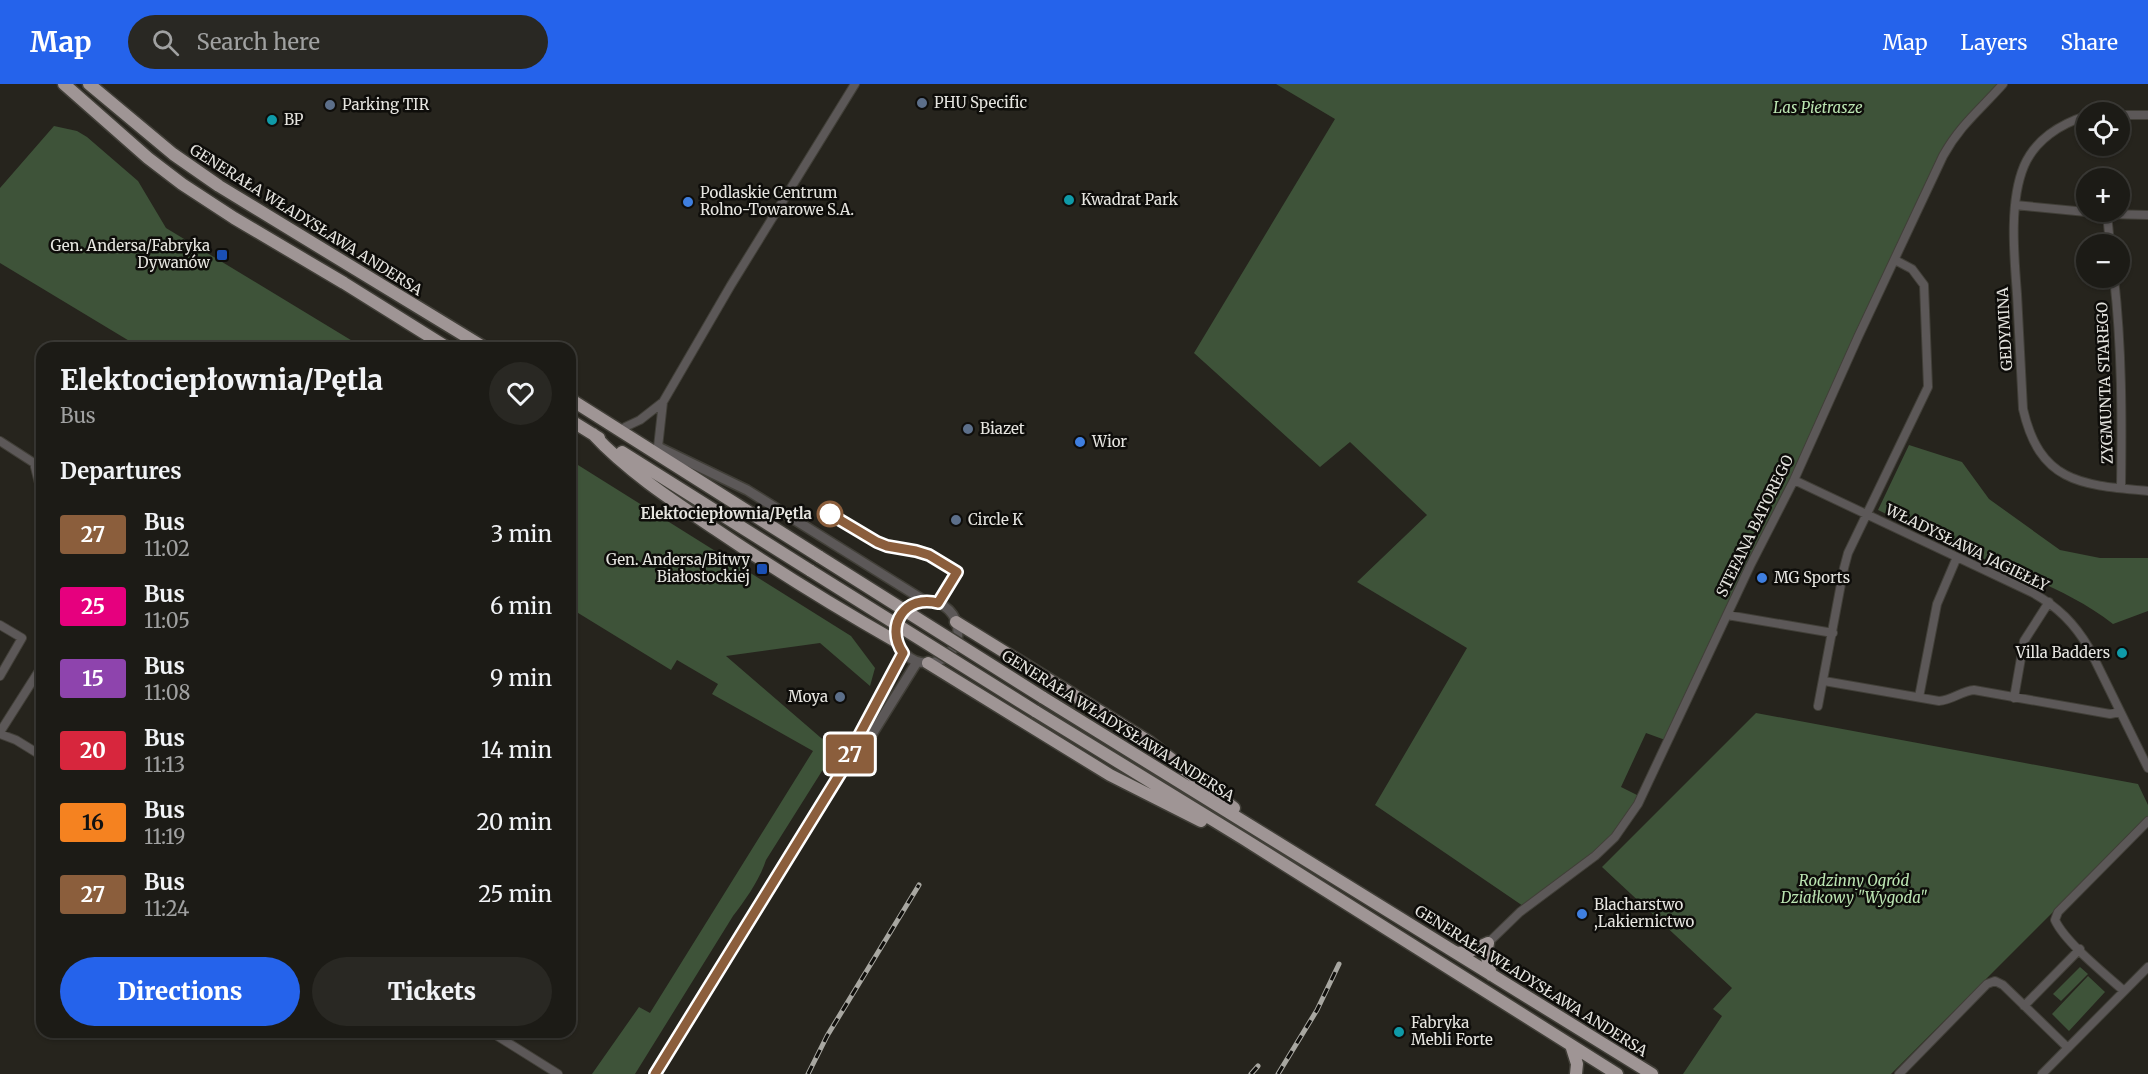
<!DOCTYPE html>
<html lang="en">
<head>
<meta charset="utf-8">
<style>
	:root { --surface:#1c1b16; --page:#292823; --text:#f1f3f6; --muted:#a0a1a1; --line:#3a3935; --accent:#2563eb }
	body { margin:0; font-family:Merriweather,serif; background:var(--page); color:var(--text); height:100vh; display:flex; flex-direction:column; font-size:22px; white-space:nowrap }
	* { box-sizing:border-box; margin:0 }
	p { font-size:20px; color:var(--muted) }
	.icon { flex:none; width:33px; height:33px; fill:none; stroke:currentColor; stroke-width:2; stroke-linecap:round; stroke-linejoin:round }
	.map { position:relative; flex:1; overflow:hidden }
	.side { position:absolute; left:36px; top:258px; width:540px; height:696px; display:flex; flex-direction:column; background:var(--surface); border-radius:18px; box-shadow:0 2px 4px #0004,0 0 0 2px var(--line) }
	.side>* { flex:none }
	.badge { padding:0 12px; border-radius:4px; font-size:21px; line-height:39px }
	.fabs { position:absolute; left:2076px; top:18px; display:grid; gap:12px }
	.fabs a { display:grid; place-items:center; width:54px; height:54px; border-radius:50%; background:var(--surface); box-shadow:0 2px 4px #0004,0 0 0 2px var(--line); font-size:30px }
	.map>.badge { position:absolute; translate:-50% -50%; box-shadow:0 0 0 3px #fff }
	h2 { padding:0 24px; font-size:22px; line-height:54px }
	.round { display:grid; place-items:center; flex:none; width:63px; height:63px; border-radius:32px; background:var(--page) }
	.overview { display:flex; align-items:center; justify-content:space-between; height:102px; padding:0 24px }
	h1 { font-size:28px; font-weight:800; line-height:45px }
	.action { display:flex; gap:12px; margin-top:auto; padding:12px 24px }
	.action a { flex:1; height:69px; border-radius:36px; background:var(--accent); color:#fff; font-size:24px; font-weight:800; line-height:69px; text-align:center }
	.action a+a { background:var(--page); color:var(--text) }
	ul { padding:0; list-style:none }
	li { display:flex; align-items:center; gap:18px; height:72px; padding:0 24px }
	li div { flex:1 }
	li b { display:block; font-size:22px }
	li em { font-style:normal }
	li .badge { min-width:66px; font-weight:700; text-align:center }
	header { display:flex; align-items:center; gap:36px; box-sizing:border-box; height:84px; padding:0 30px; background:var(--accent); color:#fff }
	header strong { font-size:28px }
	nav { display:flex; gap:33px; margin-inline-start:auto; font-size:21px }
	.search { width:420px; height:54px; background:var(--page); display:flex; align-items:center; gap:15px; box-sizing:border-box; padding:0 21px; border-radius:33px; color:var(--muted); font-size:22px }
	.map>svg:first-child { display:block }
</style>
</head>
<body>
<header>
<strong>Map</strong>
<div class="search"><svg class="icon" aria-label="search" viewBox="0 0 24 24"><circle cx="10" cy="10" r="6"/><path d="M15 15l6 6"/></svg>Search here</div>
<nav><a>Map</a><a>Layers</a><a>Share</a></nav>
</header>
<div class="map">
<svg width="2148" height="990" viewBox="0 0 2148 990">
	<rect width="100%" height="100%" fill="#26241d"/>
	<path fill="#3e5339" d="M1276,0h723l-43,49 -288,608 -22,-8 -25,54 20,10 -27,40 -88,71 -151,-103 92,-157 -110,-66 70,-67 -77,-73 -30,25 -126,-114 141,-234z
		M54,42l23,5 10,6 51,44 28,47 198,120h-223l-141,-85v-75z
		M1909,361l53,17 27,37 71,51 40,8h48v53l-35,13c-44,-34 -93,-49 -143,-71 -31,-13 -61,-28 -92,-43z
		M570,376l281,176 24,32 -5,18 -50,-43 -94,13 109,94 -11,21h-2l-56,89c-7,21 -20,39 -33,56l-98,158h-43l47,-67 11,6 163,-262 -101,-57 6,-10 -41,-24 -6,10 -101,-62z
		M1756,629l382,71 10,21v12l-257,257h-208l39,-58 -9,-7 19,-21 -130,-121z
		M2080,883l8,7 -27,27 -8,-7z
		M2088,892l17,16 -36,39 -17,-17z"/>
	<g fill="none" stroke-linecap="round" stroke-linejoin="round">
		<g stroke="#413f38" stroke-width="10">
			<path id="minor" d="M2120,31h28
				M2086,32c-26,8 -51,24 -62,50 -15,36 -10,89 -7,128 2,38 4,76 6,115 17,74 58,76 125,82
				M2015,121l92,9 41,1
				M2107,130l3,30
				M2114,194c8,70 8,140 7,210
				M625,343l15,-7 23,-18 68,-117 124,-201
				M0,357l34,22 8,32
				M658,363l5,-45
				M1794,396l239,113c25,14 41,30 56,55l59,120
				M1727,531l106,18
				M0,541l22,13 -22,38
				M1824,597l115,20c14,-1 22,-10 35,-11l136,24 10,-2
				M1919,613l18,-93 20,-47
				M2014,614l10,-57 25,-39
				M1818,622l26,-138 4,-15 80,-166 -4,-102 -12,-16 -17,-9
				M0,648l42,-66
				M0,650l16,6 26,16
				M1488,859l32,-31 75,-56 20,-19 23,-33 112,-238 44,-86 64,-143 85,-181c17,-31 37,-46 60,-72
				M2124,907c-19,-17 -59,-49 -69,-71l3,-8 90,-91
				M2024,922l56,-57
				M491,948l67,42
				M1899,990l88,-90 8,-3 8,4 65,63
				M2042,990l106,-107"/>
		</g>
		<g stroke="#413f38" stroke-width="12">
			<path id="tertiary" d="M658,363l89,43 178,111
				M896 548a31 31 0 1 1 62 0a31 31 0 1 1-62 0Z
				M850,675l14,-12 53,-85
				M655,990l193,-313 7,-18 33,-58 15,-32"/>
		</g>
		<g stroke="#413f38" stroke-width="15">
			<path id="trunk" d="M64,0l84,74 34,26 52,34 110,65 104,65
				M89,0l84,70 46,32 266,162
				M570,315l250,158
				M570,336l29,18
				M593,350c34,37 80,67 122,95 59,40 120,78 182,113
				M622,368l189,119
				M956,538l192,119 86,67
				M928,579l182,112 91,46
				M1042,613l610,377
				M1035,627l209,128 373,235
				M1488,859l-2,10 5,22
				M1456,869l12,-1 20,-9
				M1571,961l6,19 -1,10"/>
		</g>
		<use href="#minor" stroke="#5c5858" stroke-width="8"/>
		<use href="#tertiary" stroke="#5c5858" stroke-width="9"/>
		<use href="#trunk" stroke="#9f9595" stroke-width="12"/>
		<g stroke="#a8a7a1" stroke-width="5">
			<path id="rail" d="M808,990l19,-38 92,-151
				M1251,990l7,-8
				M1278,990l39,-64 22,-46"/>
		</g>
		<use href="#rail" stroke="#0e0d0a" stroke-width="3" stroke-dasharray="9" stroke-linecap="butt"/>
		<g stroke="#413f38" stroke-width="15" stroke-linecap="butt">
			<path id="trunk-bridge" d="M820,473l222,140
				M811,487l224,140"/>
		</g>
		<use href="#trunk-bridge" stroke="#9f9595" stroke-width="12"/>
	</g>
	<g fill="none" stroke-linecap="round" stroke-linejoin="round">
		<g stroke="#fff" stroke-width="14">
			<path id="line" d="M655,990l193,-313 7,-18 48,-90c-19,-28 3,-59 35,-50l19,-31 -28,-17 -13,-4 -29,-5 -10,-4 -47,-28"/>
		</g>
		<use href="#line" stroke="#8b5e3c" stroke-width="9"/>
	</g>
	<g fill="#5c6f8a" stroke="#0e0d0a" stroke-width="2">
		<circle cx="922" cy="19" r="6"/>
		<circle cx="330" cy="21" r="6"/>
		<circle cx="968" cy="345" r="6"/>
		<circle cx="956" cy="436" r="6"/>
		<circle cx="840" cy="613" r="6"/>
	</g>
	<g fill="#0f9aa8" stroke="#0e0d0a" stroke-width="2">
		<circle cx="272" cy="36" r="6"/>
		<circle cx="1069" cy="116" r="6"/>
		<circle cx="2122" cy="569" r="6"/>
		<circle cx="1399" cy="948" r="6"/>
	</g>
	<g fill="#3f7fe0" stroke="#0e0d0a" stroke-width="2">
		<circle cx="688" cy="118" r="6"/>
		<circle cx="1080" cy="358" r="6"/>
		<circle cx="1762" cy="494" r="6"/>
		<circle cx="1582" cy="830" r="6"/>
	</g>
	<g fill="#1a4fb4" stroke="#0e0d0a" stroke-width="2">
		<rect x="216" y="165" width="12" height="12" rx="3"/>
		<rect x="756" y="479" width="12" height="12" rx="3"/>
	</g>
	<circle fill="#fff" stroke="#8b5e3c" stroke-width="3" cx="830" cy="430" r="12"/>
	<g text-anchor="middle" stroke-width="5" stroke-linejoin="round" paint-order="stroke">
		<g font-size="15" fill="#e6e5e0" stroke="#0e0d0a" text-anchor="start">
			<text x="934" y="24">PHU Specific</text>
			<text x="342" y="26">Parking TIR</text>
			<text x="284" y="41">BP</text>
			<text x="700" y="114">Podlaskie Centrum<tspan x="700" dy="17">Rolno-Towarowe S.A.</tspan></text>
			<text x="1081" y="121">Kwadrat Park</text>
			<text x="210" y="167" text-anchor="end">Gen. Andersa/Fabryka<tspan x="210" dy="17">Dywanów</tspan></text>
			<text x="980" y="350">Biazet</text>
			<text x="1092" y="363">Wior</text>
			<text x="968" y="441">Circle K</text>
			<text x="750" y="481" text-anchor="end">Gen. Andersa/Bitwy<tspan x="750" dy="17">Białostockiej</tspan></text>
			<text x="1774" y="499">MG Sports</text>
			<text x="2110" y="574" text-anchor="end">Villa Badders</text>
			<text x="828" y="618" text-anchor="end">Moya</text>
			<text x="1594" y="826">Blacharstwo<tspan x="1594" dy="17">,Lakiernictwo</tspan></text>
			<text x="1411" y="944">Fabryka<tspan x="1411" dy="17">Mebli Forte</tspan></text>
		</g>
		<g font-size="15" font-style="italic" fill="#bbe5b2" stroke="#0e0d0a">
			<text x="1818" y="29">Las Pietrasze</text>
			<text x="1854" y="802">Rodzinny Ogród<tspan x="1854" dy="17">Działkowy "Wygoda"</tspan></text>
		</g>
		<g font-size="15" fill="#e6e5e0" stroke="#0e0d0a">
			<text transform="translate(306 136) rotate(32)" y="5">GENERAŁA WŁADYSŁAWA ANDERSA</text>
			<text transform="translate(2005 245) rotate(-93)" y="5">GEDYMINA</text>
			<text transform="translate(2105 299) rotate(-92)" y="5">ZYGMUNTA STAREGO</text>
			<text transform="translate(1755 442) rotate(-64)" y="5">STEFANA BATOREGO</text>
			<text transform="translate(1967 464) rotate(26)" y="5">WŁADYSŁAWA JAGIEŁŁY</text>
			<text transform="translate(1118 642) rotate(32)" y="5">GENERAŁA WŁADYSŁAWA ANDERSA</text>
			<text transform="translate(1531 897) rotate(32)" y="5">GENERAŁA WŁADYSŁAWA ANDERSA</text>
		</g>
		<g font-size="15" font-weight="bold" fill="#e6e5e0" stroke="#0e0d0a" text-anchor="end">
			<text x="812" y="435">Elektociepłownia/Pętla</text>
		</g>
	</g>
</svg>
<div class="fabs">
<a><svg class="icon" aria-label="locate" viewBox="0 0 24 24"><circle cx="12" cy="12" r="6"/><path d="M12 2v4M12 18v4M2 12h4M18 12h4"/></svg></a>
<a>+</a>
<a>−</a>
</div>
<b class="badge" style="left:850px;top:670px;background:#8b5e3c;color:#fff">27</b>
<section class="side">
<div class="overview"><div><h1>Elektociepłownia/Pętla</h1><p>Bus</p></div><a class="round"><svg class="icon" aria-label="heart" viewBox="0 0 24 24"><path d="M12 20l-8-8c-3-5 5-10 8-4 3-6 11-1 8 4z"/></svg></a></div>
<h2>Departures</h2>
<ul>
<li><span class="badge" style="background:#8b5e3c;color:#fff">27</span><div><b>Bus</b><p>11:02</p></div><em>3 min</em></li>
<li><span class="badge" style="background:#e6007e;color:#fff">25</span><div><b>Bus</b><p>11:05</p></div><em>6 min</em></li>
<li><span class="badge" style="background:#8e44ad;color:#fff">15</span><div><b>Bus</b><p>11:08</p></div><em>9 min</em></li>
<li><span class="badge" style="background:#d7263d;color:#fff">20</span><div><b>Bus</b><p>11:13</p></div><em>14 min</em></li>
<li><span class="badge" style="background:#f58220;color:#111">16</span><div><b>Bus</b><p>11:19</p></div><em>20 min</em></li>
<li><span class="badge" style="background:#8b5e3c;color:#fff">27</span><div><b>Bus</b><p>11:24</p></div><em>25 min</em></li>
</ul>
<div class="action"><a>Directions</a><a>Tickets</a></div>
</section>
</div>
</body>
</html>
